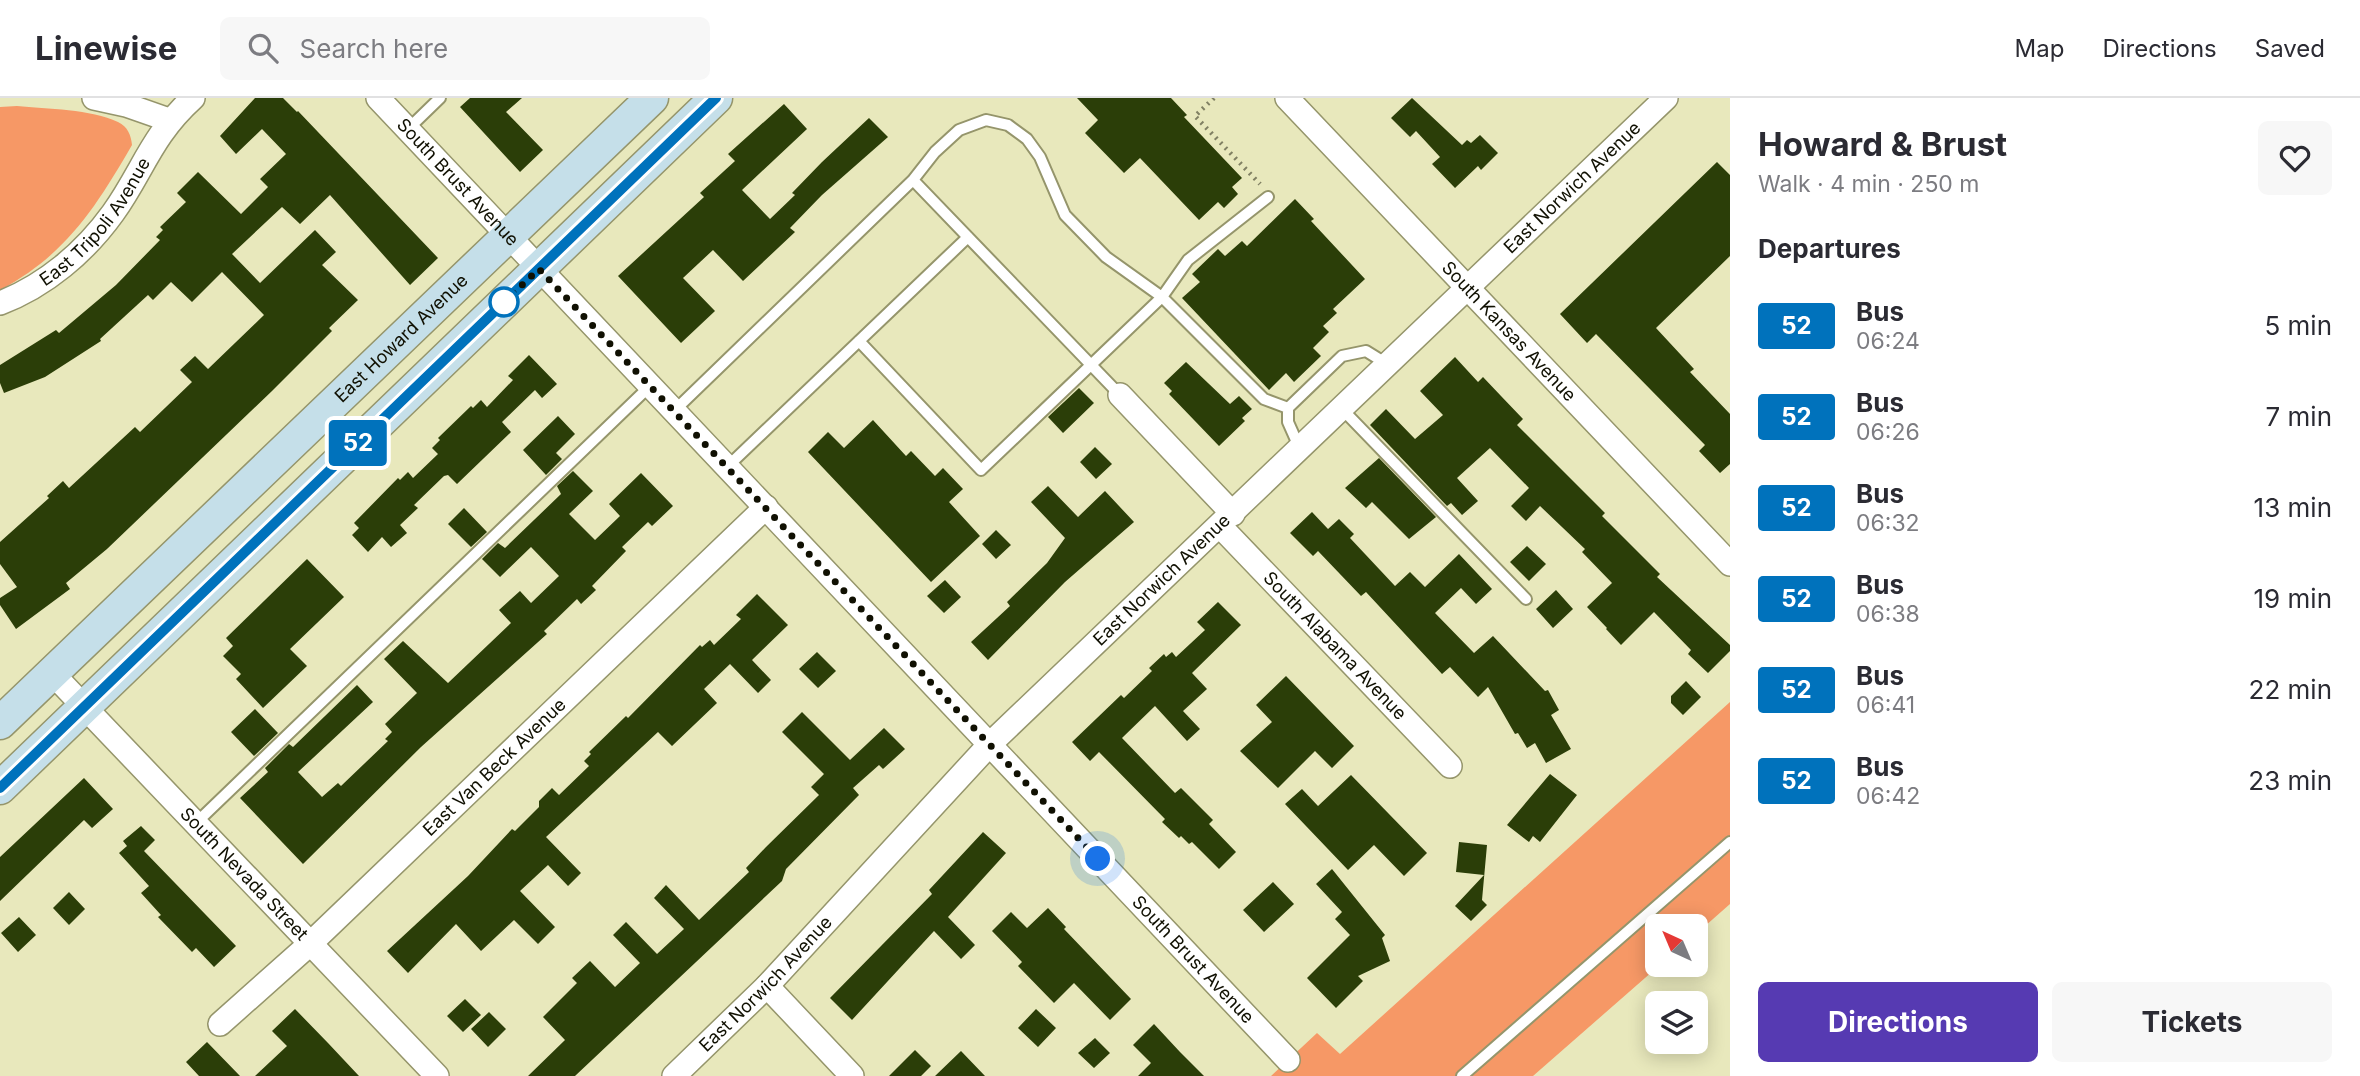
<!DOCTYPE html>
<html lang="en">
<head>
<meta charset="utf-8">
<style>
	:root { --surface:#fff; --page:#f7f7f7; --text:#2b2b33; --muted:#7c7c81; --line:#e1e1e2; --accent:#563ab2 }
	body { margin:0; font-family:Inter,sans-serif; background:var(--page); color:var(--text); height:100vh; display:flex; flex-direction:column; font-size:26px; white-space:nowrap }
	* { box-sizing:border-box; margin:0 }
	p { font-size:23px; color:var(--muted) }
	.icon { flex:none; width:38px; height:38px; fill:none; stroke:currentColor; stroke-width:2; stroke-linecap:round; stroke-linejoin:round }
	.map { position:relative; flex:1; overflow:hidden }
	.panel { display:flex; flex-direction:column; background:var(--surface); width:630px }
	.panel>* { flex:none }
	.badge { padding:0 14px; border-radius:5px; font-size:24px; line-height:46px }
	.needle { width:46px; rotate:316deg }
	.tools { position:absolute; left:1645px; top:816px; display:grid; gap:14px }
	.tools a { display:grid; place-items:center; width:63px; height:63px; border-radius:10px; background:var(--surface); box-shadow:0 4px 18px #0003; font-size:35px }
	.you { position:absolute; width:35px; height:35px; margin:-18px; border:5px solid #fff; border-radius:50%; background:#1a73e8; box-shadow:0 0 0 10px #1a73e833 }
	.map>.badge { position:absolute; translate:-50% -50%; box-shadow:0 0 0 4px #fff }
	h2 { padding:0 28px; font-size:26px; line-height:63px }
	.round { display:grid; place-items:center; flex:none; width:74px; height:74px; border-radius:10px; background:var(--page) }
	.head { display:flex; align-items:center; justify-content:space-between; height:119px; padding:0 28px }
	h1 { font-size:33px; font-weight:700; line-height:52px }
	.primary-button { display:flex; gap:14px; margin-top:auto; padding:14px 28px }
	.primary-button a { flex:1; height:80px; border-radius:10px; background:var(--accent); color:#fff; font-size:28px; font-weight:700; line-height:80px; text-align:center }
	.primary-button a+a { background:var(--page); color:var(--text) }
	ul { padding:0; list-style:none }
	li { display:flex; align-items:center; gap:21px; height:91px; padding:0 28px }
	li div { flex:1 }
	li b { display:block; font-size:26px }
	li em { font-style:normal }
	li .badge { min-width:77px; font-weight:700; text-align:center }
	header { display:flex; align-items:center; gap:42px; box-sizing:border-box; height:98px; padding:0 35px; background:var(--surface); border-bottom:2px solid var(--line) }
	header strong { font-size:33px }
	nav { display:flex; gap:38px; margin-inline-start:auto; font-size:24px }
	.search { width:490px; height:63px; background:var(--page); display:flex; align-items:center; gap:18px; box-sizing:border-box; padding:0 24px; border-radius:10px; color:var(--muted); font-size:26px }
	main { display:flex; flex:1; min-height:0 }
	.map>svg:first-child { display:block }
</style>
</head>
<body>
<header>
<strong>Linewise</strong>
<div class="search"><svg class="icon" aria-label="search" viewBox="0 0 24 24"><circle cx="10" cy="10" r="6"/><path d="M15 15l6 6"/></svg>Search here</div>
<nav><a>Map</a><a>Directions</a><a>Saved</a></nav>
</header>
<main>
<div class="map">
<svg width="1730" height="978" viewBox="0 0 1730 978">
	<rect width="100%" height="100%" fill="#e8e8bc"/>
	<path fill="#f69866" d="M17,8c30,3 74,3 101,16 10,5 13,13 14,23 -36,62 -66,110 -132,145v-183z
		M1730,604v202l-34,30v-8h-39v38h4l-128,112h-262l46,-43 23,21z"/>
	<path fill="#2b3e08" d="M255,0h28l14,14 1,-1 140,147 -28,27 -80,-90 -30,29 -18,-17 -50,47 28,29 55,-53 21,22 -14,13 36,35 -29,28 3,3 -60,60 -165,158 -41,34 4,6 -54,40 -16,-24v-7l17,-11 -17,-23v-22l49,-44 -2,-2 16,-15 6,7 66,-61 5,5 52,-50 -12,-12 15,-14 13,13 56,-54 -42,-43 -30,30 -21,-20 -18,18 -5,-5 -48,44 1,2 -56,36 -41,16 -4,-10v-18l56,-35 3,3 57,-48 44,-45 -4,-3 7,-7 -3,-3 26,-25 -9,-9 21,-21 43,42 27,-27 -8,-8 26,-25 -24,-25 -26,25 -16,-18z
		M470,0h52l-16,14 37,38 -23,22 -60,-65z
		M1077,0h94l16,17 -3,2 58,61 -10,9 6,7 -14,14 -6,-6 -19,18 -59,-62 -16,15 -39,-40 13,-13z
		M1412,0l50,47 5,-5 4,3 9,-8 18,18 -17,17 -3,-4 -23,22 -23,-24 8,-7 -24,-26 -6,6 -19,-19z
		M784,6l23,25 -65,61 28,29 25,-24 -3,-2 30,-31 47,-44 19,19 -66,58 -32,33 5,4 -52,49 -30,-31 -30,28 32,33 -34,32 -63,-67 86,-79 -4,-4 35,-32 -7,-7z
		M1717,64l13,13v81l-74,72 38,41 -4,3 40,42v50l-10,9 -21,-22 6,-6 -109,-111 -9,9 -27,-29z
		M1295,101l19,20 -3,2 54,58 -32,30 4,4 -14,13 6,6 -16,16 8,8 -27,26 -8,-9 -17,17 -87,-92 18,-16 -8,-8 26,-25 7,7 17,-15 5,5z
		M529,257l28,29 -15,14 -7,-8 -33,32 9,10 -54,52 -9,-9 -4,1 -30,29 4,3 -18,17 7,8 -16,14 -9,-10 -14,15 -16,-17 7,-7 -5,-5 44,-45 2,2 8,-8 5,6 25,-24 -6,-6 8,-8 -2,-2 33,-32 2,2 8,-8 6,7 26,-27 -5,-4z
		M1455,259l23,25 5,-5 18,19 22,23 -6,6 88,88 -3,3 58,58 -3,3 73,68v6l-22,22 -20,-19 3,-4 -37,-38 -33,33 -15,-16 1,-1 -20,-21 25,-24 -30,-31 3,-3 -45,-43 -14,15 -15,-15 18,-18 -39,-40 -33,30 21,23 -16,14 -11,-12 -4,3 -77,-81 16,-16 29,30 28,-24 -23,-24z
		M1186,264l44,42 9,-8 13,13 -10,9 3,3 -26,25 -50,-52 3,-3 -8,-8z
		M1079,290l15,15 -31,30 -15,-16z
		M558,318l17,18 -19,19 6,6 -16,16 -23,-25z
		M873,322l33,36 5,-5 24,25 8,-8 20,21 -14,13 31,34 -49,46 -123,-130 20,-20 16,16z
		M1095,349l17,17 -16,15 -16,-17z
		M1379,360l57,59 -27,22 -37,-37 -6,6 -21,-20z
		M573,373l20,20 -24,23 26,26 25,-24 -11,-12 32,-31 32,33 -21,20 -4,-4 -26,25 4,4 -34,35 4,4 -15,14 -4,-5 -33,32 3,3 -126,113 -118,117 -63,-66 28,-26 -3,-4 24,-24 4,3 64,-62 16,17 -75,70 24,25 16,-14 3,3 47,-45 -3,-2 7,-7 -7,-8 32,-31 -33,-34 19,-18 45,42 63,-60 -12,-13 21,-19 11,12 28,-27 -28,-29 -31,30 -18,-18 16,-16 7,5 56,-54 -4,-8z
		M1048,388l30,31 27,-26 29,31 -69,60 -77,78 -17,-18 39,-36 -3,-4 40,-39 18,-25 -34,-36z
		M464,410l23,24 -16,15 -23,-23z
		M1312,414l16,17 11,-10 15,15 -4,4 45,48 15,-14 15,15 34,-33 33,35 -16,15 -15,-16 -26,25 39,40 19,-17 52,55 3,-1 11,20 -8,5 20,34 -25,14 -11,-20 -8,5 -9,-15 -3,1 -27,-47 -10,10 -28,-30 -8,7 -76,-82 -5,4 -43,-45 -5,5 -23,-23z
		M996,432l15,15 -15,14 -14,-15z
		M1527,448l19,18 -17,17 -19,-19z
		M307,461l37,38 -54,52 17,17 -44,42 -27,-29 5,-5 -18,-18 10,-10 -7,-8z
		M945,482l16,17 -17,16 -17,-17z
		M1556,492l17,19 -20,19 -17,-19z
		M757,496l31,31 -36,35 19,20 -13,13 -28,-29 -26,25 13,14 -45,43 -14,-14 -112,105 35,36 -13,13 -20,-21 -28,26 35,36 -17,17 -24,-24 -33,31 -25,-27 -48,49 -21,-22 81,-75 44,-47 3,2 24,-24v-6l13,-13 7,7 30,-29 -5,-5 7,-7 -2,-2 37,-36 2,2 72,-73 2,2 8,-7 4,5 27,-26 -5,-4z
		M1218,504l23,23 -49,48 15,16 -24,22 17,18 -13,12 -32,-35 -33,32 53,55 6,-5 32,32 -4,4 27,28 -17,17 -27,-27 -3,2 -8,-8 -2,2 -17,-16 3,-3 -66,-67 -9,9 -18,-19 49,-47 3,3 28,-27 -3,-3 15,-14 2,3 6,-5 4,5 29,-27 -8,-8z
		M817,554l19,19 -18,17 -19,-19z
		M1286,578l68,70 -22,22 -17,-17 -37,37 -38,-37 32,-29 -16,-17z
		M1686,583l15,16 -18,18 -12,-12v-7z
		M255,611l23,24 -24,23 -23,-24z
		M802,614l48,48 34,-32 21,21 -22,20 -4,-4 -26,23 6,7 -73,74 -4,12 -207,195h-47l37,-36 -22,-23 34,-34 -5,-5 18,-17 25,26 25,-24 -27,-28 13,-13 31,32 27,-25 -30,-31 12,-13 33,35 50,-48 -3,-4 20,-21 53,-52 -8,-8 13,-13 -42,-42z
		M1550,676l27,21 -37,47 -7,-6 -4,6 -22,-17z
		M1351,677l76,78 -23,23 -30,-31 -26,25 -63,-66 17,-15 16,17z
		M84,680l29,31 -21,19 -8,-8 -84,81v-44z
		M141,728l14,14 -11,11 92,95 -22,21 -18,-19 -4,4 -34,-35 3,-2 -20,-22 8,-7 -30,-33 8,-7 -4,-5z
		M983,734l23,21 -58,64 27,28 -14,14 -27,-28 -82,89 -22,-22 102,-104 -3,-4z
		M1459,744l28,3 -5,55 5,5 -16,16 -16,-15 29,-31 -28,-3z
		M1332,771l53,66 -3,3 8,23 -32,15 5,5 -27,27 -29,-30 43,-43 -15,-16 7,-7 -26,-28z
		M1273,784l21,22 -30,28 -21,-22z
		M69,794l16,17 -16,16 -16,-17z
		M1048,810l18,19 -2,2 67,70 -21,21 -36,-37 -20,20 -36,-37 4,-4 -30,-31 19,-19 16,16z
		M19,819l17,18 -18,17 -17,-19z
		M465,901l16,16 -18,17 -16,-16z
		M295,911l33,34 31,33h-104l32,-30 -15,-15z
		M1036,911l20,19 -18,19 -20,-19z
		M489,914l17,17 -18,18 -17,-18z
		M1154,926l26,28 24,24h-66l13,-13 -18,-18z
		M1095,940l15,15 -16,15 -16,-15z
		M207,944l33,34h-41l-13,-14z
		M915,952l16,16 -10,10h-32z
		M961,953l24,25h-50z"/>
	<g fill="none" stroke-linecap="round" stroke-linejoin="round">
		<g stroke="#95956b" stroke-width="14">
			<path id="service" d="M408,31l32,-31
				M913,82l207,215
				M859,243l122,129 181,-173 26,-37 80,-63
				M1342,311l184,190
				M674,313l239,-231 22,-28 24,-22 27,-10 22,5 19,14 13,18 25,58 41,42 56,40 102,102 24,9
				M1300,351l-12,-27v-14l54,-52 24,-5 21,13
				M727,369l241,-230
				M196,725l454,-437
				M1462,978l268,-234"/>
		</g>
		<g stroke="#95956b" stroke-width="26">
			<g id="minor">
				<path d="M94,0l32,7 43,15"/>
				<path id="s1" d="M378,0l910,962"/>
				<path id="s2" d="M1287,0l443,466"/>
				<path id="s3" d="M0,205c45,-17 85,-51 113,-90 30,-42 38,-77 80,-115"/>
				<path d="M1120,297l113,119"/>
				<path id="s4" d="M1220,428l230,240"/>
				<path id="s5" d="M52,575l385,403"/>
				<path d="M767,888l85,90"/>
				<path id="s6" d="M220,926l91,-81 455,-436"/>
				<path id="s7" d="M674,978l93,-90 223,-242 676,-646"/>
			</g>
		</g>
		<g stroke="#95956b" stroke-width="35">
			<g id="secondary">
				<path id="s8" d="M0,625l652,-625"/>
				<path d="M0,690l716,-690"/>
			</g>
		</g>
		<path stroke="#808063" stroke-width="4.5" stroke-dasharray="2 5" stroke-linecap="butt" d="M1214,0l-19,18 65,68"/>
		<use href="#service" stroke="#fff" stroke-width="10"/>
		<use href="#minor" stroke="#fff" stroke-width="23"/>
		<use href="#secondary" stroke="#c5dfe9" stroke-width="32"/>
	</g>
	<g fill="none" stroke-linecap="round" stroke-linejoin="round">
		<g stroke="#fff" stroke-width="16">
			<path id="line" d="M0,690l716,-690"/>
		</g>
		<use href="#line" stroke="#0072bc" stroke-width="10"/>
		<path stroke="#101002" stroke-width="7" stroke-dasharray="0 12.6" d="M504,204l35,-33 559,590"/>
	</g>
	<circle fill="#fff" stroke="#0072bc" stroke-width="3.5" cx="504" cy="204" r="14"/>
	<g text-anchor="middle" stroke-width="7" stroke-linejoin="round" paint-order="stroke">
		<g font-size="18" fill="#101002" stroke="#fff">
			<text dy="6" stroke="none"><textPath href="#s1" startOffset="116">South Brust Avenue</textPath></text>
			<text dy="6" stroke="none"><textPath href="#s7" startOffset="1264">East Norwich Avenue</textPath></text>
			<text dy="6" stroke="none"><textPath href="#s3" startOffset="128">East Tripoli Avenue</textPath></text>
			<text dy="6" stroke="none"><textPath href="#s2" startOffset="322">South Kansas Avenue</textPath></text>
			<text dy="6" stroke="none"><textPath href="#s8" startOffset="556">East Howard Avenue</textPath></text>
			<text dy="6" stroke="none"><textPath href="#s7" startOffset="696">East Norwich Avenue</textPath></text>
			<text dy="6" stroke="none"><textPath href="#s4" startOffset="166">South Alabama Avenue</textPath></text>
			<text dy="6" stroke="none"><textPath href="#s6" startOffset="376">East Van Beck Avenue</textPath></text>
			<text dy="6" stroke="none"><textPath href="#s5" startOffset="278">South Nevada Street</textPath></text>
			<text dy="6" stroke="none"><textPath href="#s1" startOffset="1186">South Brust Avenue</textPath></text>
			<text dy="6" stroke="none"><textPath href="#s7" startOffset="130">East Norwich Avenue</textPath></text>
		</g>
	</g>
</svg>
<div class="tools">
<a><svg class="needle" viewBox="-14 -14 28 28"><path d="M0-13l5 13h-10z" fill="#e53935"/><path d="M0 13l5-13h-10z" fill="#7c7c81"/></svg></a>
<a><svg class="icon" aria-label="layers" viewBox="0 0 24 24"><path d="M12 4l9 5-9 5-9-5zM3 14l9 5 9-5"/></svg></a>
</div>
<div class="you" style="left:1098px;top:761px"></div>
<b class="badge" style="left:358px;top:345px;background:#0072bc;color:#fff">52</b>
</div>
<section class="panel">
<div class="head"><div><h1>Howard &amp; Brust</h1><p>Walk · 4 min · 250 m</p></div><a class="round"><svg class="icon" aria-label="heart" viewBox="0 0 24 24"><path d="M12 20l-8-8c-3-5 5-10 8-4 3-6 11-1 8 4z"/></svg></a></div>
<h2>Departures</h2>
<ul>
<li><span class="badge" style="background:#0072bc;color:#fff">52</span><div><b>Bus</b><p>06:24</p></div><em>5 min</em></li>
<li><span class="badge" style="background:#0072bc;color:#fff">52</span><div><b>Bus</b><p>06:26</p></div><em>7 min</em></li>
<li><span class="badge" style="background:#0072bc;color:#fff">52</span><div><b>Bus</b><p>06:32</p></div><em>13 min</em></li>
<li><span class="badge" style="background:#0072bc;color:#fff">52</span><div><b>Bus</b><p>06:38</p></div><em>19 min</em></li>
<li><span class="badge" style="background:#0072bc;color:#fff">52</span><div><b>Bus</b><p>06:41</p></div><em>22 min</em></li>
<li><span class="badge" style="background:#0072bc;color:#fff">52</span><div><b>Bus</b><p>06:42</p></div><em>23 min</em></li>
</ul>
<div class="primary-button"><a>Directions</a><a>Tickets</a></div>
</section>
</main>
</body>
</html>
